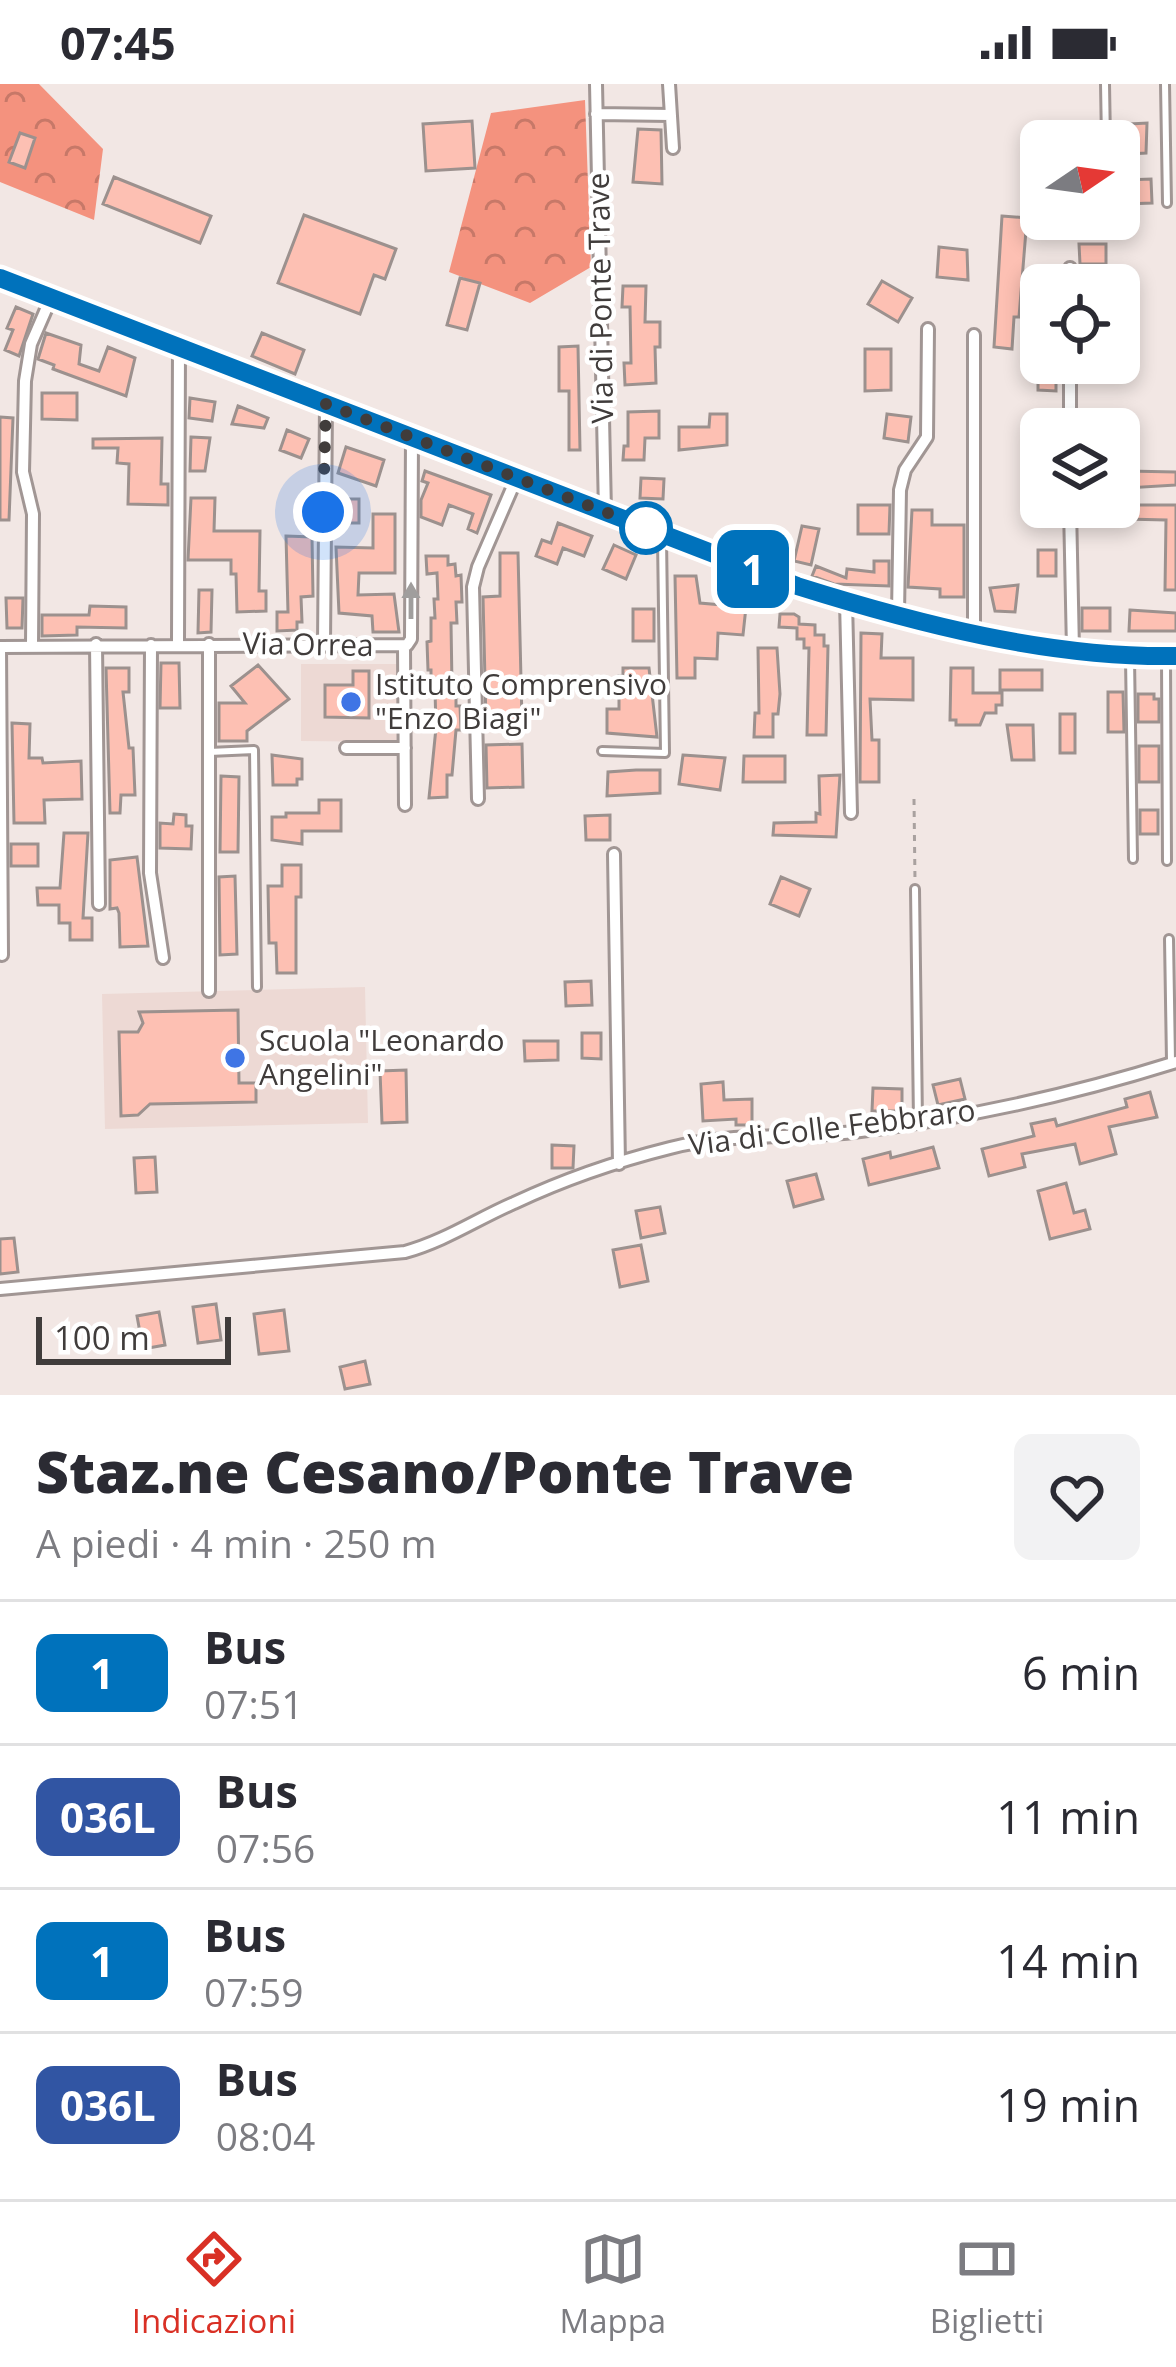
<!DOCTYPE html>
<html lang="it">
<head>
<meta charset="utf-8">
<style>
	:root { --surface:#fff; --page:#f2f2f3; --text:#2b2b33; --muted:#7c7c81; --line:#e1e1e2; --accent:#d93025 }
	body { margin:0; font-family:"Open Sans",sans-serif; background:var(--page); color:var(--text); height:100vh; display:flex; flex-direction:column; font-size:45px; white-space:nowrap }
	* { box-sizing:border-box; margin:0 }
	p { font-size:39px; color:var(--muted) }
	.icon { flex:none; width:66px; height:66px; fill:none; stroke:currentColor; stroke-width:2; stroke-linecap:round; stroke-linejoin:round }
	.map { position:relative; height:1311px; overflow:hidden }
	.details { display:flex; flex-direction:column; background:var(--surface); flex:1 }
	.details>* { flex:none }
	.badge { padding:0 24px; border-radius:18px; font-size:42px; line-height:78px }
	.needle { width:78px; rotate:77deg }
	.controls { position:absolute; left:1020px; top:36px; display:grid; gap:24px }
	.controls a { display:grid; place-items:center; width:120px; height:120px; border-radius:18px; background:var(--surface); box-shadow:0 6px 18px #0003; font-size:60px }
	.scale { position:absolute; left:36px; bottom:30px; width:195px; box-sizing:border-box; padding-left:12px; border:6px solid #403c3b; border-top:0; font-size:33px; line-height:42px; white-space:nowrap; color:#403c3b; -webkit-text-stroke:9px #fff; paint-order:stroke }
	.you { position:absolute; width:60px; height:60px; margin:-30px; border:9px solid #fff; border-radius:50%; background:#1a73e8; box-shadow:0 0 0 18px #1a73e833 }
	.map>.badge { position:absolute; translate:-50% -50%; box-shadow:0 0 0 6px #fff }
	.round { display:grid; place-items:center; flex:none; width:126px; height:126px; border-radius:18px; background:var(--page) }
	.head { display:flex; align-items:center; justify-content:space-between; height:204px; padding:0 36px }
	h1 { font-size:57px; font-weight:800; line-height:90px }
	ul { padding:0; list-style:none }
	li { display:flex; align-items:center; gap:36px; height:144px; padding:0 36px; border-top:3px solid var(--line) }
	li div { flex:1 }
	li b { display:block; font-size:45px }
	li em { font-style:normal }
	li .badge { min-width:132px; font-weight:700; text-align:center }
	.status { display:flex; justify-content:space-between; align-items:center; height:84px; padding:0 60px; background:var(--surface); direction:ltr }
	.status svg { height:33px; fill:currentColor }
	.dock { display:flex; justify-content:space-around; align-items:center; height:168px; border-top:3px solid var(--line); background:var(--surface); font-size:33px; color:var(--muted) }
	.dock a { display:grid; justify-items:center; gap:6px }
	.dock .active { color:var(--accent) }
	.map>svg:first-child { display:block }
</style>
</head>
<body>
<div class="status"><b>07:45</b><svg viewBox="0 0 49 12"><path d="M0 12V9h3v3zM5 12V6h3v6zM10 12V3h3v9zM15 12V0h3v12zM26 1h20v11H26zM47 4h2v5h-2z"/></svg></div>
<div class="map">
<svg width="1176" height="1311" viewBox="0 0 1176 1311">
	<defs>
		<pattern id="forest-crowns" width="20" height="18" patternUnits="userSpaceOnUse" patternTransform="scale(3)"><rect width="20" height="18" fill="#f4927e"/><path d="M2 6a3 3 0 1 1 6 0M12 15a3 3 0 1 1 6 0" fill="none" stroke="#c77868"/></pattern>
	</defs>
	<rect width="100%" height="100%" fill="#f2e7e4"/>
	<path fill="#edd9d4" d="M301,580h100l-1,78 -99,-1z
		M365,903l3,136 -263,6 -3,-135z"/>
	<path fill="url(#forest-crowns)" d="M0,0h39l64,65 -9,71 -94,-38z
		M585,16l6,167 -61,36 -81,-31 42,-159z"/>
	<path fill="#fdc0b3" stroke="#9c918e" stroke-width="3" d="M472,37l3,47 -49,3 -3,-47z
		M1147,39l-1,30 -17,1 1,-30z
		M638,45l23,1 1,54 -29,-2z
		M20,49l15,5 -10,30 -16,-6z
		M114,93l97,39 -11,27 -97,-39z
		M1151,95l1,24 -27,1v-24z
		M304,131l92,34 -11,30 -11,-4 -14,39 -82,-31z
		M1002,132l25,2 -8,99h-5l-2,32 -18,-2z
		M1079,160h27v20h-26z
		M939,163l28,3 1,30 -31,-3z
		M460,194l20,5 -13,47 -20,-5z
		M882,197l30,17 -14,24 -30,-18z
		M623,202h23l-1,36h15v25h-5l1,36 -31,2 -1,-22h7l-1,-56h-8z
		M16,223l17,7 -14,42 -14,-6 8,-20 -6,-2z
		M46,249l35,12 -2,19 20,7 9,-24 27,11 -9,38 -73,-27 1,-4 -16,-6z
		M262,249l42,17 -9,24 -43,-18z
		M578,262l2,104h-11v-59h-10v-44z
		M865,265h26v41l-26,1z
		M1038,279h18v28l-18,-1z
		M42,309h35v27l-35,-1z
		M190,314l25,4 -3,19 -23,-3z
		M238,322l30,12 -4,10 -32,-4z
		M659,327v27h-14l-1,22h-21l1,-14h4v-34z
		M710,330h17v31l-48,5v-23h30z
		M887,330l24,3 -3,25 -24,-4z
		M0,333l13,1 -4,102h-9z
		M287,346l22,9 -8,19 -21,-8z
		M191,353l19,1 -5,33h-15z
		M162,354l-1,46h7v21l-40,-1 1,-40 -12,-1 1,-15h-25v-9z
		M346,363l38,13 -8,26 -38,-13z
		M425,387l66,24 -14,38 -9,-4 5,-15 -24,-9 -7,20 -21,-8v-17l7,-17 -6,-2z
		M1127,387l49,1v13l-49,3z
		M641,394l23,1 -1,20 -23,-1z
		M191,414h24l-1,33h46l-1,60h7v20l-29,1 -1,-38h-5v-14h-43z
		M335,415h24v24h-23z
		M858,421h32l-1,29h-31z
		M1126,421h50v85h-11l1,-70 -40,-1z
		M912,426h20v15h32v72h-24v-8l-32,-2z
		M373,430h22v59h-36l-1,22 36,-1 5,38h-26l-1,-16 -33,-3 -3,-66 37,1z
		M558,439l34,13 -8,20 -21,-8 -6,16 -21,-8 6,-16 9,3z
		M802,442l17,3 -8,36 -17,-4z
		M286,452l26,1 1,59 -12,1 1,25h-5v8l-20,1v-19h11z
		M614,461l22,10 -10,24 -23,-10z
		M1038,466h18v26h-18z
		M500,469h18l4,169h-36l-3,-125 17,-1z
		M426,472h22v9l7,-1 1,12 5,-1 1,27h-6l1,21h-6l1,62h4v21h4l1,24h-5l-4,45h-5v22l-18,1 7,-70 -1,-38h-4v-20h-3l-1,-28 4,-1v-23h4l-1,-19h4l-1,-26 -10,1z
		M874,477h15v25l-55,-2 -22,-8 4,-10 30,12 1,-9 27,3z
		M675,492h21l4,27 46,4 -3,28 -25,-2 -1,26 -22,-1v20h-18z
		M1018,501l-3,27 -20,-1 -5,-23z
		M199,506h13l-1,42 -13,1z
		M6,514h17l-1,30h-15z
		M90,522l36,1v21l-49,-1v8l-35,1v-21h47z
		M1082,524h28v23h-28z
		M633,525h21v32h-21z
		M1130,526l46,3v18h-47z
		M780,530h14l5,3v7l16,1v10h9v11h4l-2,89h-19l2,-87h-5v-9h-7v-11l-18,-1z
		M861,549l21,1 -1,24h32v42l-43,-1 2,41h7v42h-19z
		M758,564h19l3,46 -2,20h-5v23h-19l1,-24h4z
		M161,579h18l1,45h-20z
		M258,581l31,34 -42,32v10h-28v-38h26l-14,-17z
		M106,584h23v24h-6l6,56h4l2,47h-14l-1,18h-10z
		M623,584h26l8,69 -50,-4v-24h12v-33h4z
		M951,584h22v25h29v12h-6v8h-11l-5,12h-24v-5h-6z
		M1000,586h42v20h-42z
		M353,587h16v47l-44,-1v-32h28z
		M1108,608h15l1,40h-16z
		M1138,610h16v5h5v23h-21z
		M1060,630h15v39h-15z
		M12,639l18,1 -1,34h13l1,5 38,-2 1,38 -38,1 1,23h-31z
		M1007,641h26l1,35h-22z
		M522,660l1,43 -36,1 -1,-43z
		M1139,662h20v36h-20z
		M272,671l30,4v20h-5v6h-24z
		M683,671l42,3 -5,32 -41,-6z
		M744,672h41v26h-42z
		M636,686h24v23l-53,3 1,-24z
		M840,691l-4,62 -63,-2 1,-12 42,-1v-9l4,1 -1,-38z
		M221,692l18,1 -1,75h-18z
		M319,716h22v31h-39v13l-30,-4v-23h14v-4h33z
		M1140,726h18v24h-18z
		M174,730l12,1v11h6l-1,23 -31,-1v-25l13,1z
		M610,731v25h-24l-1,-24z
		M64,749h24l-5,85h9v22h-22v-17h-11v-18h-21l-1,-17h23z
		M11,760h27v22h-27z
		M137,773l11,89 -28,1 -1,-34 -2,-5 -7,1v-49z
		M282,781h19v32h-5v76h-19l-1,-30h-7l-1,-57h14z
		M235,792l2,78 -17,1 -1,-78z
		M781,793l29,12 -11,27 -29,-12z
		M591,897l1,24 -26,1 -1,-24z
		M238,926l1,73h17v19l-106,2 -12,11 -17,1 -2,-84h19l5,-9 -4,-11z
		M582,949h19v26l-19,-1z
		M524,957h34v19l-33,1z
		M406,986l1,52 -25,1 -2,-52z
		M960,995l5,20 -27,6 -5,-20z
		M723,998l1,18 28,-1v26h-16v-6l-33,2 -2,-37z
		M873,1004l29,1v22h-30z
		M1150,1008l7,25 -48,10 7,27 -36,10 -5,-20 -53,10 3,13 -36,9 -7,-27 52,-13 -3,-12 24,-5 2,7 70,-19 -2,-8z
		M552,1061l22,1 -1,22h-21z
		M933,1063l6,21 -70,17 -6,-26 27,-7 1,6z
		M155,1073l2,35 -21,1 -2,-35z
		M816,1090l7,25 -29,8 -7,-26z
		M1066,1099l8,30 11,-3 5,19 -40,10 -12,-48z
		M660,1123l5,26 -24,5 -5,-27z
		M14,1154l4,34 -18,2v-35z
		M641,1161l7,36 -28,6 -7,-37z
		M216,1220l5,36 -23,3 -5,-36z
		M284,1226l5,41 -30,3 -5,-40z
		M159,1228l6,33 -22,4 -6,-33z
		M365,1277l5,23 -25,5 -5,-22z"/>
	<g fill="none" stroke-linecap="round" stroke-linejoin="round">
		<g stroke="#a19694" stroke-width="12">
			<path id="lane" d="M1105,0l1,57
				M1165,0l2,119
				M1130,574l3,201
				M1166,575l1,202
				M602,667l63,2 -3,-215
				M209,668l45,-2 3,237
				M915,805l3,233
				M1169,855l2,122"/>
		</g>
		<g stroke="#a19694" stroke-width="16">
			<path id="street" d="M596,0l9,428
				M669,0l4,64
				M596,30l75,1
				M1070,184v17
				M1070,279v66
				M1070,423l3,143
				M846,517l5,212
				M898,530l2,-124 5,-20 22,-33 1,-108
				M974,547v-296
				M96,560l3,260
				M178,560l1,-297
				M209,560v347
				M32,561l1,-131 -10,-42 2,-91 6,-37 20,-46
				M151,561l-1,228 13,85
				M324,562l2,-242
				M404,562l1,159
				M0,563l407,-2 4,-6 1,-202
				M0,563l2,308
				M346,664h59
				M478,715l-5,-212 5,-20 39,-90
				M614,770l5,310
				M0,1205l405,-37c40,-11 72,-33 109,-49 49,-23 104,-42 156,-55 61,-16 121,-9 183,-16 109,-13 218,-37 323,-70"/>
		</g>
		<g stroke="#a19694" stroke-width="21">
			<path id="secondary" d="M0,194l797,307c120,39 252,73 379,71"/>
		</g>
		<path stroke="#a9a19f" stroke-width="3" stroke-dasharray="6 6" stroke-linecap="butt" d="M914,715l1,82"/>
		<use href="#lane" stroke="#fff" stroke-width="6"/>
		<use href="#street" stroke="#fff" stroke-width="10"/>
		<use href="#secondary" stroke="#fbe2dc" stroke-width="15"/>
	</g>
	<defs><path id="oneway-solid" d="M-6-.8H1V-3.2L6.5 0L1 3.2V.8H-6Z" transform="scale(3)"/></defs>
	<use fill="#a09e9d" href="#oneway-solid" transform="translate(411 517) rotate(-90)"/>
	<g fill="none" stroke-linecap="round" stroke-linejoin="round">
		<g stroke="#fff" stroke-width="27">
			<path id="line" d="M0,194l797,308c121,38 252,72 379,70"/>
		</g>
		<use href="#line" stroke="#0072bc" stroke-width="18"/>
		<path stroke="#403c3b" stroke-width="12" stroke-dasharray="0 21.6" d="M323,428l3,-108 336,130 -16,-6"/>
	</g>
	<circle fill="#fff" stroke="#0072bc" stroke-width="6" cx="646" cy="444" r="24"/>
	<g fill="#3f75e5" stroke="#fff" stroke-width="4.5">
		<circle cx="351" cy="618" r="12"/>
		<circle cx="235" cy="974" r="12"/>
	</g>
	<g text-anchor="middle" stroke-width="9" stroke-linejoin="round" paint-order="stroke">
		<g font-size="30" fill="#403c3b" stroke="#fff">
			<text transform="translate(601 214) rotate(-91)" y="10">Via di Ponte Trave</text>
			<text transform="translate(308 561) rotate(1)" y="10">Via Orrea</text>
			<text transform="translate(832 1044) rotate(-7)" y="10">Via di Colle Febbraro</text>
		</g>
		<g font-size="30" fill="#403c3b" stroke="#fff" text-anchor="start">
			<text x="375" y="611">Istituto Comprensivo<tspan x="375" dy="34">"Enzo Biagi"</tspan></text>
			<text x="259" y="967">Scuola "Leonardo<tspan x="259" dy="34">Angelini"</tspan></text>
		</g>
	</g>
</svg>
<div class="controls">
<a><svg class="needle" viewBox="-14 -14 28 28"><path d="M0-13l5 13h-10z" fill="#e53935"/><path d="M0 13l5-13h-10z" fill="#7c7c81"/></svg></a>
<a><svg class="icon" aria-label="locate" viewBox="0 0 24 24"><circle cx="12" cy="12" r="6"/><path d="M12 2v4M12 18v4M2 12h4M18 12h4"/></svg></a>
<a><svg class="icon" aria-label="layers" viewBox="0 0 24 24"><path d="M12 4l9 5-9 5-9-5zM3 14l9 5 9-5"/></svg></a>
</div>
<div class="scale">100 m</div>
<div class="you" style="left:323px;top:428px"></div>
<b class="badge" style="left:753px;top:485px;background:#0072bc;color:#fff">1</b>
</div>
<section class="details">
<div class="head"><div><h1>Staz.ne Cesano/Ponte Trave</h1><p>A piedi · 4 min · 250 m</p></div><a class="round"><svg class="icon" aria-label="heart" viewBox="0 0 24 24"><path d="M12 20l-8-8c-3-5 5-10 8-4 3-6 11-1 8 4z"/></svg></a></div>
<ul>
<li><span class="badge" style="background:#0072bc;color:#fff">1</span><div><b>Bus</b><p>07:51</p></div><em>6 min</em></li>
<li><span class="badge" style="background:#3155a3;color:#fff">036L</span><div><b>Bus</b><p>07:56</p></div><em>11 min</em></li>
<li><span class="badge" style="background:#0072bc;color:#fff">1</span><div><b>Bus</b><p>07:59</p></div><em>14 min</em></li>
<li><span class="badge" style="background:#3155a3;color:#fff">036L</span><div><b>Bus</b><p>08:04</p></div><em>19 min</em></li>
</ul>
</section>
<nav class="dock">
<a class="active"><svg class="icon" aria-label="directions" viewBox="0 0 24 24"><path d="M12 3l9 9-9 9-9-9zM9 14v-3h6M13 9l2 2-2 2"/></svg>Indicazioni</a>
<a><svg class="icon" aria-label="map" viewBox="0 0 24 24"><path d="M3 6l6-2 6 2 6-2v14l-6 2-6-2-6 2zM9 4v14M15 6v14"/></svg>Mappa</a>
<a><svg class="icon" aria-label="tickets" viewBox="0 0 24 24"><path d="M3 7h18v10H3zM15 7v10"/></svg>Biglietti</a>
</nav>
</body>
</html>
